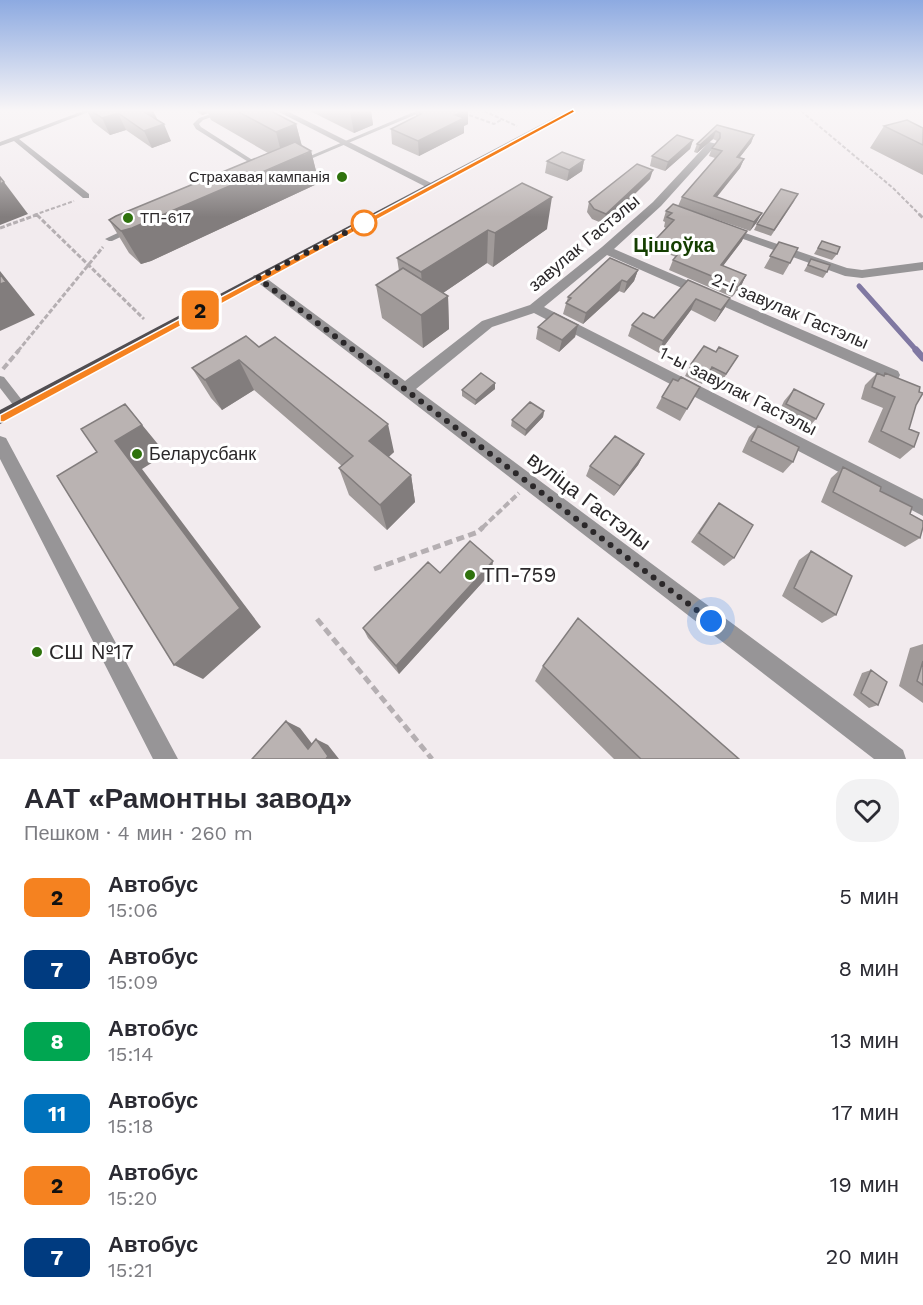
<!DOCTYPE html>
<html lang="ru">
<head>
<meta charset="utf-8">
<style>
	:root { --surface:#fff; --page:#f2f2f3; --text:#2b2b33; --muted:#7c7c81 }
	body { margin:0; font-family:"Work Sans",sans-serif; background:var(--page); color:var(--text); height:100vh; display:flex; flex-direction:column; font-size:22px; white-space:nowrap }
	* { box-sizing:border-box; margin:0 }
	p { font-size:20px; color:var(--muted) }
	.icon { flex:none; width:33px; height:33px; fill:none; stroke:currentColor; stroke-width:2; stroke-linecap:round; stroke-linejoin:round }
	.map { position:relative; height:759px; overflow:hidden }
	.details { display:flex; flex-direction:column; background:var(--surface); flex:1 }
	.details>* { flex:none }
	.badge { padding:0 12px; border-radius:9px; font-size:21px; line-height:39px }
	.you { position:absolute; width:30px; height:30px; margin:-15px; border:4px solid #fff; border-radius:50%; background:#1a73e8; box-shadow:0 0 0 9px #1a73e833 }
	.map>.badge { position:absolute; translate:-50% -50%; box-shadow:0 0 0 3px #fff }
	.round { display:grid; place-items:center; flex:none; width:63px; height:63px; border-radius:24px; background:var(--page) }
	.overview { display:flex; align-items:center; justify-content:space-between; height:102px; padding:0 24px }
	h1 { font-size:28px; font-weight:700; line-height:45px }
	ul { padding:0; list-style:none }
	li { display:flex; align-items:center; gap:18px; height:72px; padding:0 24px }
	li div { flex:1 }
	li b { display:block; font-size:22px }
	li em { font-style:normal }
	li .badge { min-width:66px; font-weight:700; text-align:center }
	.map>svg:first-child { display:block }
</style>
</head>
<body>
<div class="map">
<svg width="923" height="759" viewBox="0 0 923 759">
	<rect width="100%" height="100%" fill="#f2ebee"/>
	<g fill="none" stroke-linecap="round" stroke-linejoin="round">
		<path stroke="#8078a2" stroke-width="5" d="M859,286l58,65"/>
		<path stroke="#8078a2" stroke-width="7" d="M916,350l7,8"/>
		<path stroke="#b5afb2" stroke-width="2" stroke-dasharray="4 2" stroke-linecap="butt" d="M458,111l36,13 7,-4
			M484,111l33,15
			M801,111l92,77 27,27
			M34,215l40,-14"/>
		<path stroke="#b5afb2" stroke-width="3" stroke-dasharray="5 2" stroke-linecap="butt" d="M919,214l4,4
			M37,215l107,104
			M0,228l39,-14
			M18,351l85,-104"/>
		<path stroke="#b5afb2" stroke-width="4" stroke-dasharray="7 3" stroke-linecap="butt" d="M3,369l16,-19
			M482,528l37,-35"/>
		<path stroke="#b5afb2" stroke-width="5" stroke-dasharray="8 4.5" stroke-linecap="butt" d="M374,569l104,-37 5,-5
			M317,619l115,140"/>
		<path fill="#979597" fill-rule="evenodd" d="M83,111h8l-72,28 70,55v4h-6l-69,-57 -14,5v-4z
			M220,111h8l-25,9 -4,4 2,3 61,39v2h-4l-62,-39 -3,-5 6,-6z
			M416,111h8l-123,52 -5,-1z
			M126,229h3l4,2 -21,10h-3l-4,-2z
			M0,376l4,1 21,27 1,3 -1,3h-8l-17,-22z"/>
		<path fill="#979597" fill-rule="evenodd" d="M277,111h10l150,75 -9,2z
			M709,142l8,2 -56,62 -47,43 284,122 2,4 -2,4h-10l-281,-124 -63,52 379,192v17l-389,-203 -42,14 -76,62 487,361 3,9h-32l-622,-481 2,-3h8l143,106 77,-60 48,-16 72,-58 51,-45z
			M728,227l119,41 15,2 61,-8v8l-61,8 -17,-2 -121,-44v-4z
			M0,436l6,2 172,321h-25l-153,-300z"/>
		<path fill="#514e52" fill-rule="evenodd" d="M567,111h10l-577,313v-14z"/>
	</g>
	<path fill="#a09a99" d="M87,111h66l4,8 14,22 -19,7 -26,-18 -16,5 -17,-13z
		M195,111h76l25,13 6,22 9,5 8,32 -168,78 -10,3 -12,-11 -20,-33 159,-67 -57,-33 -3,-7 -6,2z
		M310,111h61l2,14 -19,8z
		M416,111h52v13l-4,2v7l-45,23 -27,-12 -1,-15 25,-13z
		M717,125l37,10 -3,8 -12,15 5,1 -4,9 -23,29 40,25 -7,9 -72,-25 4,-9 33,-39 -6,-2 3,-8 5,-6v-1l-4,-2 -16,14 -3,-1 3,-8z
		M884,126l39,2v47l-53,-27z
		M693,140l-3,9 -25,22 -15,-5 2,-10z
		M584,160l-2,11 -15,10 -22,-8 2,-12z
		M650,179l-46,45 -12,-5 -5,-7 2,-10z
		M522,183l25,46 -54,38 -6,-4 -44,30 5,3 1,33 -26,19 -41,-30 -6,-33 23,-14 -2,-13z
		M795,200l-24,36 -17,-6 3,-6z
		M666,211l76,30 -19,25 23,9 -5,11 -9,11 -63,-27 4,-10 3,-3 -23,-9 4,-10 9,-10 -2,-1 1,-5 -2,-1z
		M822,241l15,13 -5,6 -18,-6z
		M779,242l11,21 -7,12 -19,-7z
		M811,259l16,13 -4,6 -19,-7z
		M638,270l-4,11 -10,12 -5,-2 -36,33 -20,-10 5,-17z
		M688,280l42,18 -6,11 -9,13 -24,-12 -32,43 -31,-17 4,-11 22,-7z
		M578,325l-3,12 -16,15 -23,-13 2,-12z
		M259,347l135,105 -6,5 23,18 4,27 -28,28 -38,-35 -10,-27 3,-2 -88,-76 -32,20 -11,-12 -19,-30z
		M716,352l22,4 -19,30 -14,-7 -3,5 -17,-8 6,-12z
		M877,373l5,3 3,-3 31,32 -7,24 5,18 -14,12 -32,-17 15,-34 -22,-9 4,-14z
		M678,381l22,6 -20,34 -24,-13 6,-11z
		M495,383v6l-20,16 -13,-9v-6z
		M794,389l22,30 -10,11 -29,-14 7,-15z
		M544,411l-1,6 -18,19 -14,-10 1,-6z
		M758,426l35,36 -10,11 -41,-21 7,-15z
		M644,454l-6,11 -24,31 -28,-20 4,-10z
		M843,467l37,24 30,23 10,24 -15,9 -84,-45 10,-24z
		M719,503l15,55 -10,8 -33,-24 20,-29z
		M811,551l25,64 -14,8 -40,-27 17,-36z
		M493,561l-2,12 -92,101 -31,-36 -5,-10 77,-55z
		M923,644v59l-24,-17 11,-38z
		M543,666l196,93h-125l-79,-78z
		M871,670l7,35 -9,3 -16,-13 9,-22z"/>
	<path fill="#827d7d" d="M139,111h14l4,8z
		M201,111h6l1,2 -6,2z
		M350,111h21l2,14 -19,8z
		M464,111h4v13l-4,2v7l-45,23 -1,-15 37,-26z
		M118,113l8,17 -16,5 -8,-17z
		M164,124l7,17 -19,7 -8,-17z
		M296,124l8,31 7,-4 8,32 -168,78 -10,3 -20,-33 163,-68 -8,-31z
		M716,131l-3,8 -16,14 3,-8z
		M754,135l-3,8 -18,23 4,-9z
		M693,140l-3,9 -25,22 3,-9z
		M744,159l-4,9 -30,37 4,-9z
		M584,160l-2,11 -15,10 2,-11z
		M653,170l-3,9 -46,45 2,-10z
		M4,182l24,32 -28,11v-41z
		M552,197l-5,32 -54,38 2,-34z
		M762,213l-5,9 -7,9 4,-9z
		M488,230l-1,33 -63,43 -3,-34z
		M747,231l-5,10 -26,34 5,-10z
		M638,270l-4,11 -10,12 3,-11z
		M0,271l35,44 -35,16z
		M746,275l-5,11 -9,11 6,-10z
		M622,280l-3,11 -36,33 3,-11z
		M448,296l1,33 -26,19 -2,-33z
		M730,298l-6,11 -9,13 6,-12z
		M696,299l-5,11 -32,43 4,-12z
		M578,325l-3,12 -16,15 3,-12z
		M239,360l15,30 -32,20 -17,-30z
		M495,383v6l-20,16 1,-5z
		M125,404l41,50 -24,15 119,158 -58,52 -29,-14 -59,-224z
		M544,411l-1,6 -18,19 1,-6z
		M388,424l6,28 -18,17 -7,-28z
		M644,454l-6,11 -24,31 6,-10z
		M411,475l4,27 -28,28 -7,-25z
		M493,561l-2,12 -92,101 -3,-8z
		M286,721l14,7 20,26 -12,-5z
		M316,739l12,6 11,14h-13z"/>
	<path fill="#bab3b2" stroke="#827d7d" stroke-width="1.5" d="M91,111h52l21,13 -20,7 -26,-18 -16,5z
		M237,111h34l25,13 -20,8z
		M419,111h45l-9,4 9,3 -46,23 -27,-12 30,-15z
		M907,120l16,8v17l-39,-19z
		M717,125l37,10 -17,22 7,2 -30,37 48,17 -8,9 -72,-25 40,-46 -10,-3 8,-10v-5l-4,-2 -16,14 -3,-1z
		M677,135l16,5 -25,22 -16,-6z
		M295,142l16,9 -179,77 -11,3 -12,-11 7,-4z
		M562,152l22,8 -15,10 -22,-9z
		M637,164l16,6 -47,44 -12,-5 -5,-7z
		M0,177l4,5 -4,2z
		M522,183l30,14 -57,36 -7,-3 -67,42 -24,-14z
		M781,189l17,5 -24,36 -17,-6z
		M673,204l74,27 -26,34 25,10 -8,12 -65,-27 10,-12 -26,-10 17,-18 -7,-3 5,-4 -6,-2z
		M822,241l18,6 -3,7 -19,-6z
		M779,242l19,6 -8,15 -20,-7z
		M610,258l28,12 -11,12 -5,-2 -36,33 -20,-10 5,-5 -3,-1z
		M811,259l19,6 -3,7 -19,-7z
		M403,268l45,28 -27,19 -45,-30z
		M0,274l6,8 -6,2z
		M688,280l42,18 -9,12 -25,-11 -33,42 -31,-16 11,-12 11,5z
		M554,313l24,12 -16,15 -24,-13z
		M246,336l13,11 16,-10 113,87 -19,17 42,34 -31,30 -41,-37 14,-12 -114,-96 -34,20 -13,-12z
		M704,346l12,6 3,-5 19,9 -12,18 -14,-7 -3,6 -18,-9z
		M481,373l14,10 -19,17 -14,-10z
		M877,373l7,3 1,-3 35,14 -1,5 4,1 -7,12 -7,24 10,4 -5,14 -33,-16 14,-34 -23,-10z
		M681,377l19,10 -13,22 -25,-12 11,-18 5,2z
		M794,389l30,15 -8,15 -30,-15z
		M530,402l14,9 -18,19 -14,-10z
		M125,404l17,21 -27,16 125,167 -66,57 -117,-189 40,-24 -16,-23z
		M758,426l41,21 -6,15 -42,-21z
		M615,436l29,18 -24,32 -30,-20z
		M843,467l38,20 -1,4 32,16 -2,7 13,7v6l-3,11 -87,-46z
		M719,503l34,22 -19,33 -35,-25z
		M470,541l23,20 -97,105 -33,-38 65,-66 12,11z
		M811,551l41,25 -16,39 -42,-27z
		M578,618l161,141h-98l-98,-93z
		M923,661v24l-6,-4z
		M871,670l16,12 -9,23 -17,-12z
		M286,721l22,28 8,-10 12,17 -2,3h-74z"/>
	<linearGradient id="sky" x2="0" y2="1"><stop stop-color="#8daae1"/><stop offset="0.51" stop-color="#f9f6f7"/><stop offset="1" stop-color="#f9f6f7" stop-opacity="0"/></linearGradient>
	<rect width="923" height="217" fill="url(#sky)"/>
	<path fill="#f58220" stroke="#fff" stroke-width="1.5" d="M573,109l2,3 -571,310h-4v-7z"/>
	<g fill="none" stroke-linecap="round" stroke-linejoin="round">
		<path stroke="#2b282a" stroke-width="6" stroke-dasharray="0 10.8" d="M364,223l-106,55 453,343"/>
	</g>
	<g fill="#2f720d" stroke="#fff" stroke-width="2">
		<circle cx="342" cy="177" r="6"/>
		<circle cx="128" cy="218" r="6"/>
		<circle cx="137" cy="454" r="6"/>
		<circle cx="470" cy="575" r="6"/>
		<circle cx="37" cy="652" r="6"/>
	</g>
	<circle fill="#fff" stroke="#f58220" stroke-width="3" cx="364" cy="223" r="12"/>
	<g text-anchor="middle" stroke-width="6" stroke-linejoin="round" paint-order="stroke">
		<g font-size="15" fill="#2b282a" stroke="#fff" text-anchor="end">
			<text x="330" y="182">Страхавая кампанія</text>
			<text x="140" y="223" text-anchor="start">ТП-617</text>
		</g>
		<g font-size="18" fill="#2b282a" stroke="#fff">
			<text transform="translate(584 243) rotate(-40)" y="6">завулак Гастэлы</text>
			<text transform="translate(790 311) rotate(23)" y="6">2-і завулак Гастэлы</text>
			<text transform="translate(738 391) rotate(27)" y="6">1-ы завулак Гастэлы</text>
		</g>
		<g font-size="18" fill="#2b282a" stroke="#fff" text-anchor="start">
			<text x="149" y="460">Беларусбанк</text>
		</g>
		<g font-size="20" font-weight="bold" fill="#143e00" stroke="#fff">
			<text x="674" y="252">Цішоўка</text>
		</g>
		<g font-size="21" fill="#2b282a" stroke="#fff">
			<text transform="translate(589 501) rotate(37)" y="7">вуліца Гастэлы</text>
		</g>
		<g font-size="21" fill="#2b282a" stroke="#fff" text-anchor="start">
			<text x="482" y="582">ТП-759</text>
			<text x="49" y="659">СШ №17</text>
		</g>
	</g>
</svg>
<div class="you" style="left:711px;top:621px"></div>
<b class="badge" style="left:200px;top:310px;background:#f58220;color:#111">2</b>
</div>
<section class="details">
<div class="overview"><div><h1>ААТ «Рамонтны завод»</h1><p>Пешком · 4 мин · 260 m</p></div><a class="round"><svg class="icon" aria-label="heart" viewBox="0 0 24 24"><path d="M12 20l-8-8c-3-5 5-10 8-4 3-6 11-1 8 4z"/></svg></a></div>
<ul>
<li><span class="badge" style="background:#f58220;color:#111">2</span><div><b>Автобус</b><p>15:06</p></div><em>5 мин</em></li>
<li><span class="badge" style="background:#003b80;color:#fff">7</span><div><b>Автобус</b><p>15:09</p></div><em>8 мин</em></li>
<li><span class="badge" style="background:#00a651;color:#fff">8</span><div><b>Автобус</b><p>15:14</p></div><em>13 мин</em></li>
<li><span class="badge" style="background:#0072bc;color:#fff">11</span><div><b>Автобус</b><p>15:18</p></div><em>17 мин</em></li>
<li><span class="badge" style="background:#f58220;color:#111">2</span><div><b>Автобус</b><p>15:20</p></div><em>19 мин</em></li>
<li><span class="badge" style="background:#003b80;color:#fff">7</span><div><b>Автобус</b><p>15:21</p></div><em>20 мин</em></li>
</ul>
</section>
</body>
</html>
